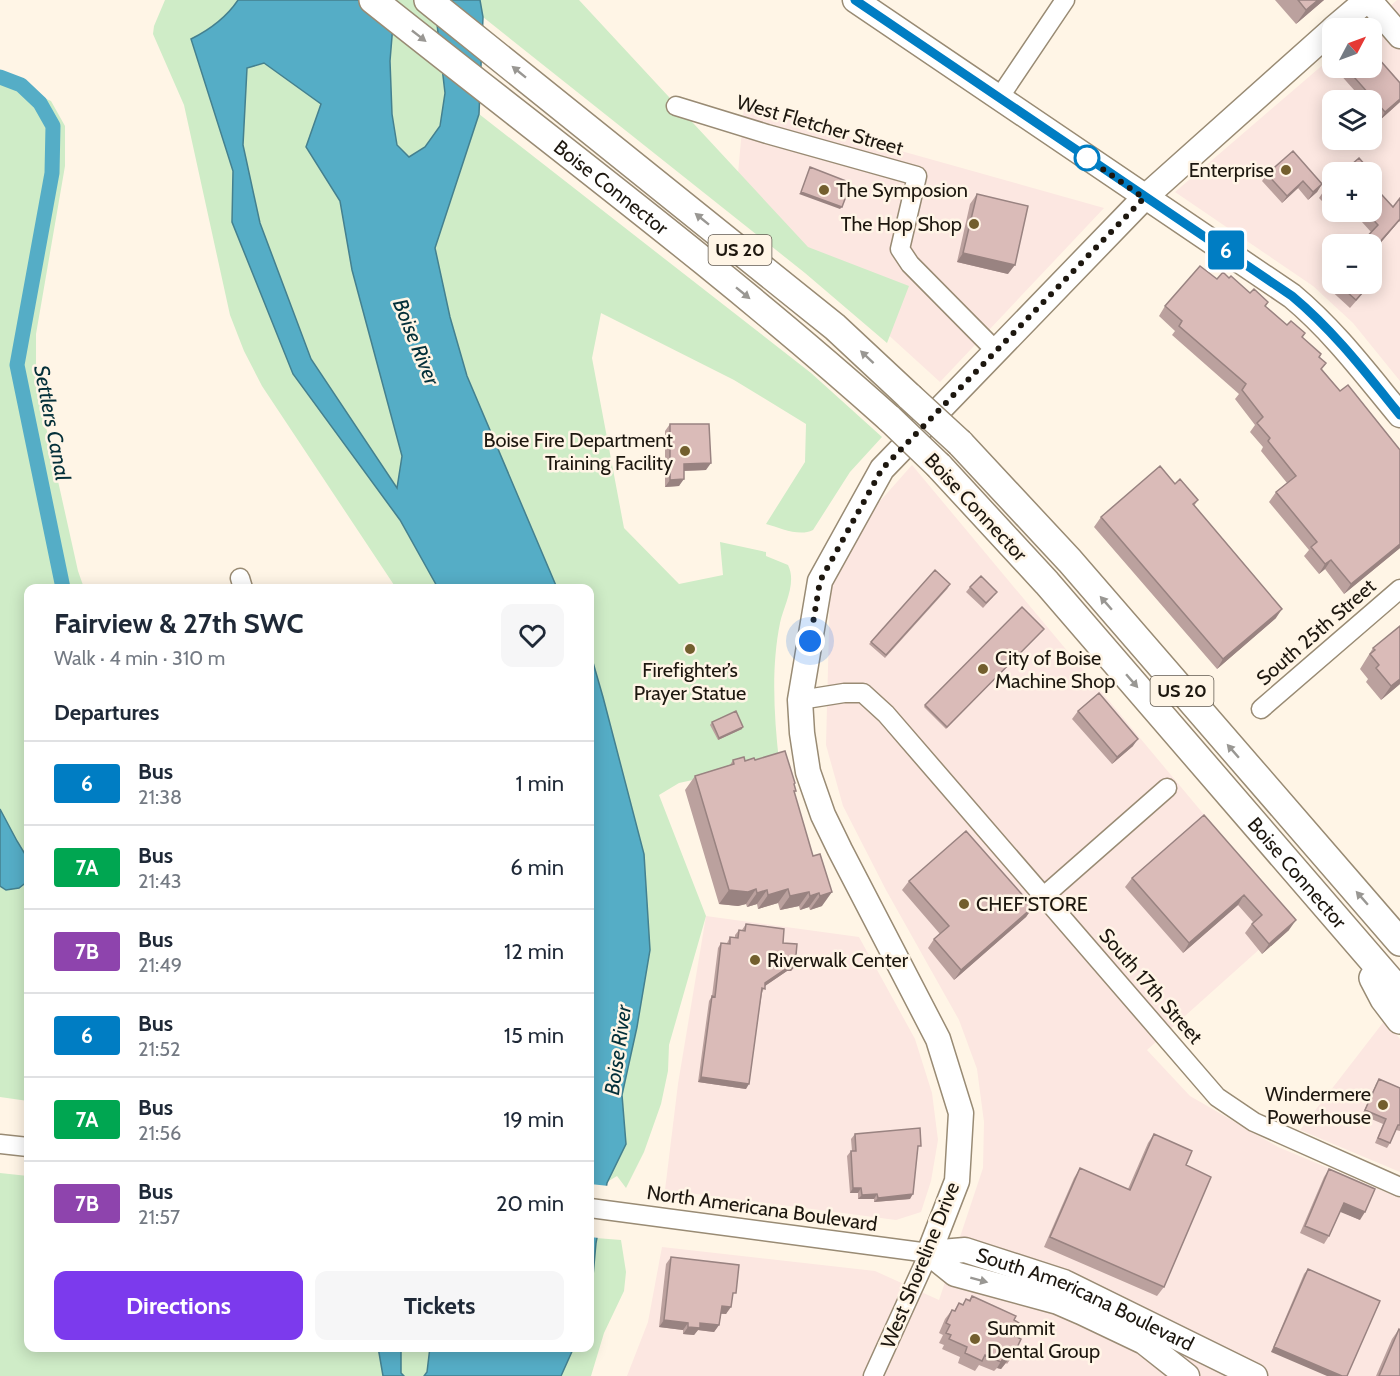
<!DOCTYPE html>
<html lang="en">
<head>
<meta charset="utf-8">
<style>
	:root { --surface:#fff; --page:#f6f6f7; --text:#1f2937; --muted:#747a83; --line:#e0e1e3; --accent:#7c3aed }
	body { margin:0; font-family:Cabin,sans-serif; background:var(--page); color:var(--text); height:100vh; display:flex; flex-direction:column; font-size:22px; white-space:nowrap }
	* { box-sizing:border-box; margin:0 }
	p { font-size:20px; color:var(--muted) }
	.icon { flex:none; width:33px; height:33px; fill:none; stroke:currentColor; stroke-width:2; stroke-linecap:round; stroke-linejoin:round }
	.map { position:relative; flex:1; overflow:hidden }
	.drawer { position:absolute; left:24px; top:584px; width:570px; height:768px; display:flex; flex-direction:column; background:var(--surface); border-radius:12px; box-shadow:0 3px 15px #0003 }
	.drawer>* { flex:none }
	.badge { padding:0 12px; border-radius:4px; font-size:21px; line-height:39px }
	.needle { width:39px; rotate:49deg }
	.buttons { position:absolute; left:1322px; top:18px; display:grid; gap:12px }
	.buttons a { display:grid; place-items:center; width:60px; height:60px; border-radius:12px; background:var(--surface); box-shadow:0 3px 15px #0003; font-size:30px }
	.you { position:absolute; width:30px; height:30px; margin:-15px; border:4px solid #fff; border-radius:50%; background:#1a73e8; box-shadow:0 0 0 9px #1a73e833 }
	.map>.badge { position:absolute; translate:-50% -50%; box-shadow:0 0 0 3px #fff }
	h2 { padding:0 30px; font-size:22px; line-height:54px }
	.round { display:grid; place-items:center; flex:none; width:63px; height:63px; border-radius:12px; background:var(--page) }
	.overview { display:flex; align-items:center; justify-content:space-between; height:102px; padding:0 30px }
	h1 { font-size:28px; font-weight:800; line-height:45px }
	.action { display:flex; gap:12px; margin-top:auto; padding:12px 30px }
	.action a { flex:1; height:69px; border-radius:12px; background:var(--accent); color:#fff; font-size:24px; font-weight:800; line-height:69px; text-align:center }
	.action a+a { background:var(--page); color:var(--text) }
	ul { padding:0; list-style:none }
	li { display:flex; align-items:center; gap:18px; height:84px; padding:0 30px; border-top:2px solid var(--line) }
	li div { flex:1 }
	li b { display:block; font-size:22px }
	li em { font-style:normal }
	li .badge { min-width:66px; font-weight:700; text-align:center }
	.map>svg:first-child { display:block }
</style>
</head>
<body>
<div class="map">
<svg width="1400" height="1376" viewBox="0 0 1400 1376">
	<rect width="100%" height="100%" fill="#fff5e6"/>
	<path fill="#fce7e1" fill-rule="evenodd" d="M1397,0h3v381l-47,-58 -40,-37 -138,-94 157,-135v11h39v-40h-6zM1332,100h39v40h-39zM1332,172h39v40h-39zM1332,244h39v40h-39z
		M744,107l360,101 -164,174 -204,-186z
		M912,465l380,455 -145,130 43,46 88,51 122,51v178h-773l21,-54 14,-75 213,24 64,29 44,-132 1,-46 -7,-53 -18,-49 -73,-130 -43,-84 -17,-61 4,-154 43,-82z
		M706,916l153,21 56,102 17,54 6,47 -7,41 -10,31 -25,8 -231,-30 13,-106z
		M1385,1020l15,19v133l-100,-42z"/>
	<path fill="#cfecc7" d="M165,0h73l-10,15 -36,25 41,131 -1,51 206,366h-42l-134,-202 -18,-35 -14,-36 -46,-210 -31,-71 1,-8z
		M395,0h44l-2,24 8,69 -5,33 -15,21 -16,10 -12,-12 -5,-31 -2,-53z
		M480,0h99l229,247 101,39 -22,57 -82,-70 -322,-256z
		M264,63l57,41 -15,43 34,54 12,69 50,186 -5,33 -86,-130 -51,-136 -17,-78 4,-77z
		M0,78l51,23 14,25v40l-29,168v32l8,34 2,27 32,144 6,17h-56v513l-28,-4z
		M479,114l332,259 71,64 -32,35 -37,58c-14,7 -32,-2 -47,-6l39,-62 1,-38 -72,-44 -133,-67 -9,45 32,170 55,56 44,-9 -3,-33 46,10v4l22,9c9,18 -4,40 -8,58 -9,44 -6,93 -1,138l-100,22 -20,12 47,121 -37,129 -1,26 -7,33 -17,48 -18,36 -9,-12 -10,6 19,-38 -4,-49 15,-68 7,-173 -41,-157 -13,-45v-64h-33l-90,-212 -17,-59 -15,-69z
		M0,1173l28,3v171h350l5,29h-383z
		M596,1238l25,2 5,32 -2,19 -20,42 -13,43h-30l13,-29h16v-38z
		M401,1347h29l-3,26 -3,3h-20l-3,-3z"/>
	<path fill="#55adc6" stroke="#44808f" stroke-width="1.5" fill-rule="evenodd" d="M238,0h157l-5,61 2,53 5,31 12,12 16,-10 15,-21 5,-33 -8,-69 2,-24h41l3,17 -4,97 -44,134 15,69 17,59 90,212h-119l-38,-68 -107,-146 -61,-152 1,-51 -42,-132c20,-10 35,-21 47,-39zM264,63l57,41 -15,43 34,54 12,69 50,186 -5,32 -86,-129 -51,-136 -17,-78 4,-77z
		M590,652l13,45 41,157 6,96 -13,77 -15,68 4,49 -19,39 -11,60 -6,66z
		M0,809l17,32 11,18v22l-9,7 -13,2 -6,-4z
		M378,1347h23v26l3,3h-21z
		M430,1347h144l-13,29h-137l3,-4z"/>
	<path fill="#fff5e6" d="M590,1184l19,2 -10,52 -9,-1z"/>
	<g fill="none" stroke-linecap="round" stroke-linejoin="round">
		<path stroke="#55adc6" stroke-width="15" d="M0,77l21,8 19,18 13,23 -1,47 -35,192 46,223"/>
		<g stroke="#998b74" stroke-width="21">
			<path id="minor" d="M999,98l66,-98
				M676,106l91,28 150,42 -17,73 10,15 86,87
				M240,578l3,10
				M800,700l44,-7h19l23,21 331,383 37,25 146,65
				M1261,709l139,-120
				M1044,896l123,-108
				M0,1144l28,3
				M590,1208l339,45 -56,123"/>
		</g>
		<g stroke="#998b74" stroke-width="27">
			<g id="major">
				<path d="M855,0l437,296c42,35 74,78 108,119"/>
				<path d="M1369,0l31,36"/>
				<path d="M1334,28l33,-28"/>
				<path d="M929,1253l28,-72 4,-68 -23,-74 -98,-189 -17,-35 -15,-43 -6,-39 -2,-33 20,-119 62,-112 262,-271 188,-168"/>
				<path id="s1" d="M929,1253l36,-3 99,32 191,94"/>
				<path d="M929,1253l26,21 103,28 23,10 63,30 43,34"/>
			</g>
		</g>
		<g stroke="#998b74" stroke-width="30">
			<g id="highway">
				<path id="s2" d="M373,0c173,138 352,271 517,419"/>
				<path d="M428,0l407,327 75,70"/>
				<path d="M960,443l110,118 330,381"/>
				<path id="s3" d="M939,466l108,117 353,409"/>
				<path d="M1373,978l11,21 16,21"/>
			</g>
		</g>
		<use href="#minor" stroke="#fff" stroke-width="18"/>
		<use href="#major" stroke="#fff" stroke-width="24"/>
		<use href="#highway" stroke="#fff" stroke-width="27"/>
		<g stroke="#998b74" stroke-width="30" stroke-linecap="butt">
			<path id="highway-bridge" d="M910,397l50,46
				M890,419l49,47"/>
		</g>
		<use href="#highway-bridge" stroke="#fff" stroke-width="27"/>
	</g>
	<path fill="#bba19e" d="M1275,0h49l-28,24z
		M1332,56v12h39l29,15v19l-20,18 -9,-10v-10h-8l-25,-28 -4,3 -9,-10z
		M1267,174l55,10 -5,8 -9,8 -10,-12 -16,15 -20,-22z
		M1332,183v29h1l-14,-14 6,-9z
		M977,194l31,80 -51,-12 13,-58z
		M1400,198v24l-1,-1 -28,33v-22l-18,-20h18l22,-5z
		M1229,278l36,28 37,32 17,19 3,12 18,22 60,59v98l-56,46 -19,-25 -6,5 -15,-18 5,-6 -40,-48 7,-10 11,-9 -26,-32 2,-4 -13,-15 5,-7 -20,-26 4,-5 -67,-59 3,-4 -16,-15 6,-10 52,-27z
		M1332,278v6h34l-3,9 -13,15 -24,-22z
		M670,424l36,46 -22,1 -5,15 -14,1v-56z
		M1175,484l23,16 -4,6 82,112 -59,51 -123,-142 7,-10z
		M949,587l-64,71 -16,-14 2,-2z
		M970,587l23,10 -10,11 -17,-16z
		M1044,629l-98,100 -22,-22 1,-2z
		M1373,648l27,36 -19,16 -15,-18 2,-3 -8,-10z
		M1078,711l55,35 -21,18 -40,-45z
		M712,722l30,7 -24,11 -8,-15z
		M733,760h22l40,23 -1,2 2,6 -2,2 19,63 9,50 -12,4 -1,-3 -9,3 -1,-4 -19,4 -2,-7 -20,6 -1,-5 -10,3 -1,-3 -8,2 -19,-2 -34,-114 10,-14 35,-11z
		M1204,815l85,115 -27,24 -17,-21 8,-11 -15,-17 -55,48 -58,-66 7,-9z
		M909,881l124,26 -7,10 -72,63 -26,-32 6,-9 6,-5 -38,-44z
		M746,924l37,19 12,23 -4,5h-4l-22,15 -3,7 -16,96 -48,-7 11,-81 3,-5 6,-48 3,-5h6l3,-6h5v-2l4,-5h3z
		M1379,1079l21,9v43l-4,-1 -6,13 -3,5 -12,-5 8,-19 -21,-9 14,-31z
		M855,1134l62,17 -7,48 -36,3v-3h-16v-6h-8l-3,-37 4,-5h1l-1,-12z
		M1154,1134l32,31 -22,122 -7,9 -113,-49 30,-69 6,-10 48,21 20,-46z
		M1329,1169l31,51 -20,-9 -11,25 -5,8 -24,-11 24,-56z
		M671,1257l61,41 -6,16h-5l-2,11 -5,7 -16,-2 -4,5 -11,-1v-4l-24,-3 7,-63z
		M1308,1269l72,32 -109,51 33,-78z
		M972,1296l42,24v34l-7,10 -1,-1 -5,6 -4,-1 -3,3 -15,-6 -4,6 -17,-8 2,-6 -18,-8 2,-4 -5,-2 4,-8 -4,-2 6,-14 7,-9 2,1 5,-8 3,2 4,-6 3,1z
		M1399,1329l1,47h-24l16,-37z"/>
	<path fill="#998381" d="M1318,0h6l-28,24 10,-14z
		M1400,99v3l-20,18 5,-8z
		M1303,181l-5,7 -16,15 5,-7z
		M1322,184l-5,8 -9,8 5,-8z
		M801,192l41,15 -2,2 -41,-15z
		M1400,219v1l-29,34v-2z
		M963,253l52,12 -7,9 -51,-12z
		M711,463l-5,7 -27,1 5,-7z
		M684,479l-5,7 -14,1 5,-7z
		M1400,544v4l-56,46 7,-10z
		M1331,560l-6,9 -6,5 6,-10z
		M1282,609l-6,9 -59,51 6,-10z
		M1400,679v5l-19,16 10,-14z
		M743,727l-1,2 -24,11 1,-2z
		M1138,739l-5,7 -21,18 5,-7z
		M756,889l-10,15 -8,2 -19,-2 10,-14z
		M788,889l-10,14 -20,6 10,-14z
		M767,890l-10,14 -10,3 10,-14z
		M809,892l-10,14 -19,4 10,-14z
		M832,892l-10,14 -12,4 10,-14z
		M819,893l-10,14 -9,3 10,-14z
		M1244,895l-6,10 -55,48 6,-10z
		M1033,907l-7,10 -72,63 7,-10z
		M1296,920l-7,10 -27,24 7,-10z
		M790,966h5l-4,5h-4l-25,17 3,-5z
		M701,1077l48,7 -3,5 -48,-7z
		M853,1188h8l-3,5h-8z
		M877,1194l-3,5h-16l4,-4z
		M913,1194l-3,5 -36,3 4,-4z
		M1344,1203l21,9 -5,8 -22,-9z
		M722,1306l9,1 -5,7 -10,-1z
		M664,1320l24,3 -5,7 -24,-3z
		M700,1323l19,2 -5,7 -16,-2 -4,5 -11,-1 5,-7z
		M1274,1347l68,29h-15l-56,-24z
		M1003,1358l5,2 -7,9 -4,-1z"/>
	<path fill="#dabbb8" stroke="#998381" stroke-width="1.5" d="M1298,0h20l-12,10z
		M1371,50l29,33v16l-15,13 -39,-44h25z
		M1293,151l29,33 -9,8 -10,-11 -16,15 -20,-22z
		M1359,158l13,15 -1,1v-2h-28z
		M810,167l41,16 -9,24 -41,-15z
		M1332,183v14l-7,-8z
		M1371,183l22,24 7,-9v21l-29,33v-8h-11l18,-19 -12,-13h5z
		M977,194l51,12 -13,59 -52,-12z
		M1200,266l17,13 6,-7 6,6 2,-2 19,17 4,-4 14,13 -3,4 22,19 4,-4 14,12 -3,4 19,17 -2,3 7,6 -5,6 19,22 8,-6 52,65v94l-49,40 -20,-24 -6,4 -14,-17 6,-5 -41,-50 20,-16 -28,-35 2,-3 -13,-15 6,-6 -21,-27 4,-6 -67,-58 3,-5 -17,-15z
		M1338,284h28l3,1 -13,15z
		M670,424h39l2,39 -27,1v15l-14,1z
		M1160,466l15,18 5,-5 18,21 -5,4 89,105 -59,50 -122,-142z
		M935,570l15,14 -64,71 -15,-13z
		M981,576l16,16 -11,11 -16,-16z
		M1022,607l22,22 -97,98 -22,-22z
		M1400,626v53l-9,7 -15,-18 3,-3 -9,-11 5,-4 -2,-2z
		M1099,693l39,46 -21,18 -39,-46z
		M736,711l7,16 -24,11 -7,-16z
		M785,751l10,32 -1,1 2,7h-2l19,65 7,-2 12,38 -12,4 -1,-3 -9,3 -1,-4 -19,4 -2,-7 -20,6 -1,-5 -10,3 -1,-4 -8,3 -19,-2 -34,-114 39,-12 -1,-4 11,-3 1,4 9,-3 1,2z
		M1204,815l92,105 -27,24 -17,-20 10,-9 -18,-20 -55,48 -57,-65z
		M966,831l67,76 -72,63 -27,-31 15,-13 -40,-45z
		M746,924l38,5 -1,14 14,1 -2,22h-5l-25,17v6l-3,-1 -13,96 -48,-7 11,-81 3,1 6,-54 9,1v-7l8,1 1,-8 6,1z
		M1379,1079l21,9v37h-2l-8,18 -12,-5 8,-19 -21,-9z
		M920,1128l1,18h-3l-5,48 -35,4 -1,-4 -15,1 -1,-7h-8l-2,-37h5l-1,-17z
		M1154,1134l38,17 -6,14 25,12 -47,110 -114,-50 30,-69 50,22z
		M1329,1169l46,20 -10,23 -21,-9 -15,33 -24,-10z
		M671,1257l68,8 -3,28h-3l-2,14 -9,-1 -3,19 -19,-2v5l-12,-1v-4l-24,-3z
		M1308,1269l72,32 -33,75h-5l-68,-29z
		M972,1296l44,20 -2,4 5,3 -6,12 8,4 -7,15 -3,-1 -3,7 -5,-2 -2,4 -16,-7 -3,6 -17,-8 2,-6 -18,-8 2,-4 -5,-2 4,-8 -4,-2 6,-13 3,1 4,-8 4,2 3,-6 4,2z
		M1399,1329l1,1v46h-21z"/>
	<defs><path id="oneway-solid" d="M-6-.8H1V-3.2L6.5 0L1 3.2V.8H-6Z" transform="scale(1.5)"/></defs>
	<g fill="#999793">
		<use href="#oneway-solid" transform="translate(419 36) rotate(38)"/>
		<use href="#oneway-solid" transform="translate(519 72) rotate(-141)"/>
		<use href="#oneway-solid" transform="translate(702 219) rotate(-141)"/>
		<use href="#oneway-solid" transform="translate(743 293) rotate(39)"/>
		<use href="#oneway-solid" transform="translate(867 357) rotate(-137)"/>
		<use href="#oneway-solid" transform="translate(1106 603) rotate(-131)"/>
		<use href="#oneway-solid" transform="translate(1132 681) rotate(49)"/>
		<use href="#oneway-solid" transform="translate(1233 751) rotate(-131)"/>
		<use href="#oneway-solid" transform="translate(1362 898) rotate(-131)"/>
		<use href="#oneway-solid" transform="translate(979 1280) rotate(15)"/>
	</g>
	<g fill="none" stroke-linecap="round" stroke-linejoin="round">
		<g stroke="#fff" stroke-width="14">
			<path id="line" d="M855,0l437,296c42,35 74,77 108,119"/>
		</g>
		<use href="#line" stroke="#007dc3" stroke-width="9"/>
		<path stroke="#1d170f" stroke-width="6" stroke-dasharray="0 10.8" d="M810,641l10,-60 62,-112 262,-271 -57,-40"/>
	</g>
	<circle fill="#fff" stroke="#007dc3" stroke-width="3" cx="1087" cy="158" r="12"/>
	<g fill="#735f2e" stroke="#fff5e6" stroke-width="2">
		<circle cx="1286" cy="170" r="6"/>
		<circle cx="824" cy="190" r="6"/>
		<circle cx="974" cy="224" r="6"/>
		<circle cx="685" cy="451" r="6"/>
		<circle cx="690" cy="649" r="6"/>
		<circle cx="983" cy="669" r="6"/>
		<circle cx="964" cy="904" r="6"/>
		<circle cx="755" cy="960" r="6"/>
		<circle cx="1383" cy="1105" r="6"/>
		<circle cx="975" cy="1339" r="6"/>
	</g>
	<g text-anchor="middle" stroke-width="5" stroke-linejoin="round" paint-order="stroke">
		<g fill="#fff5e6" stroke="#615a50" stroke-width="1.5">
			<rect x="708.5" y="235" width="63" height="30" rx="4.5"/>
			<rect x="1150.5" y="676" width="63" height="30" rx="4.5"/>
		</g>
		<g font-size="18" font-weight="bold" fill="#1d170f">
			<text x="740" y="256">US 20</text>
			<text x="1182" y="697">US 20</text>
		</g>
		<g font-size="20" fill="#1d170f" stroke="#fff5e6">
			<text transform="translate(820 125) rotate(16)" y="7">West Fletcher Street</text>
			<text dy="7" stroke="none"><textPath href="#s2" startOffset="303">Boise Connector</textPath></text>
			<text transform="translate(976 507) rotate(47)" y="7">Boise Connector</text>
			<text transform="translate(1316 632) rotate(-41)" y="7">South 25th Street</text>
			<text dy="7" stroke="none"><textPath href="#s3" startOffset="542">Boise Connector</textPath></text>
			<text transform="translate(1151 986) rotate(49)" y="7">South 17th Street</text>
			<text transform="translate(762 1208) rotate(8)" y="7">North Americana Boulevard</text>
			<text transform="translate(920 1265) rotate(-68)" y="7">West Shoreline Drive</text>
			<text dy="7" stroke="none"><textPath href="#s1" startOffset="166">South Americana Boulevard</textPath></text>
		</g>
		<g font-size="20" fill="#1d170f" stroke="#fff5e6" text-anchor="start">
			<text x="1274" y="177" text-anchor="end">Enterprise</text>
			<text x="836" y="197">The Symposion</text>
			<text x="962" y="231" text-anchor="end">The Hop Shop</text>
			<text x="673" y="447" text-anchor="end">Boise Fire Department<tspan x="673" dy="23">Training Facility</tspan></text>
			<text x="995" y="665">City of Boise<tspan x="995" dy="23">Machine Shop</tspan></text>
			<text x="690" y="677" text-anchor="middle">Firefighter’s<tspan x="690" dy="23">Prayer Statue</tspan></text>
			<text x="976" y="911">CHEF'STORE</text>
			<text x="767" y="967">Riverwalk Center</text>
			<text x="1371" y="1101" text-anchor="end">Windermere<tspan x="1371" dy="23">Powerhouse</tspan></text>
			<text x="987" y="1335">Summit<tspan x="987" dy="23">Dental Group</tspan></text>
		</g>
		<g font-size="21" font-style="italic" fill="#032f39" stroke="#fff5e6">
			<text transform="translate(416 342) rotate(68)" y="7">Boise River</text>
			<text transform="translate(52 423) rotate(79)" y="7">Settlers Canal</text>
			<text transform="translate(618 1050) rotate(-82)" y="7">Boise River</text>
		</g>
	</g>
</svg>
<div class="buttons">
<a><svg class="needle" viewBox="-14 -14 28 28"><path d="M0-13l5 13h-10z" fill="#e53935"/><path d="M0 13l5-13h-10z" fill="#747a83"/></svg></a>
<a><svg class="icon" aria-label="layers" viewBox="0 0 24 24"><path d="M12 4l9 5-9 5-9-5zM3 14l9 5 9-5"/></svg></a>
<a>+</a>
<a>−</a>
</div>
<div class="you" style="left:810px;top:641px"></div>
<b class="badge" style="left:1226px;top:250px;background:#007dc3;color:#fff">6</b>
<section class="drawer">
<div class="overview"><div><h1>Fairview &amp; 27th SWC</h1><p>Walk · 4 min · 310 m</p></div><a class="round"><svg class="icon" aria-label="heart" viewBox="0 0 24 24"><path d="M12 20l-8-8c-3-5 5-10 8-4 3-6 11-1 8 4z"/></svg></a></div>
<h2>Departures</h2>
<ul>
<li><span class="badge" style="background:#007dc3;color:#fff">6</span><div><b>Bus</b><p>21:38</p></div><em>1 min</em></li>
<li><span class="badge" style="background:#00a651;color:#fff">7A</span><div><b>Bus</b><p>21:43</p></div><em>6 min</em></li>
<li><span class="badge" style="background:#8e44ad;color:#fff">7B</span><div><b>Bus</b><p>21:49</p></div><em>12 min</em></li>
<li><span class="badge" style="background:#007dc3;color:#fff">6</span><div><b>Bus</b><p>21:52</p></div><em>15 min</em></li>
<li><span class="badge" style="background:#00a651;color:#fff">7A</span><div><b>Bus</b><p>21:56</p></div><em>19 min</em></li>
<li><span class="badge" style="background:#8e44ad;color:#fff">7B</span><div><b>Bus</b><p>21:57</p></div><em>20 min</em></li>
</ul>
<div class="action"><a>Directions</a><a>Tickets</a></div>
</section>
</div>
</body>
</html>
